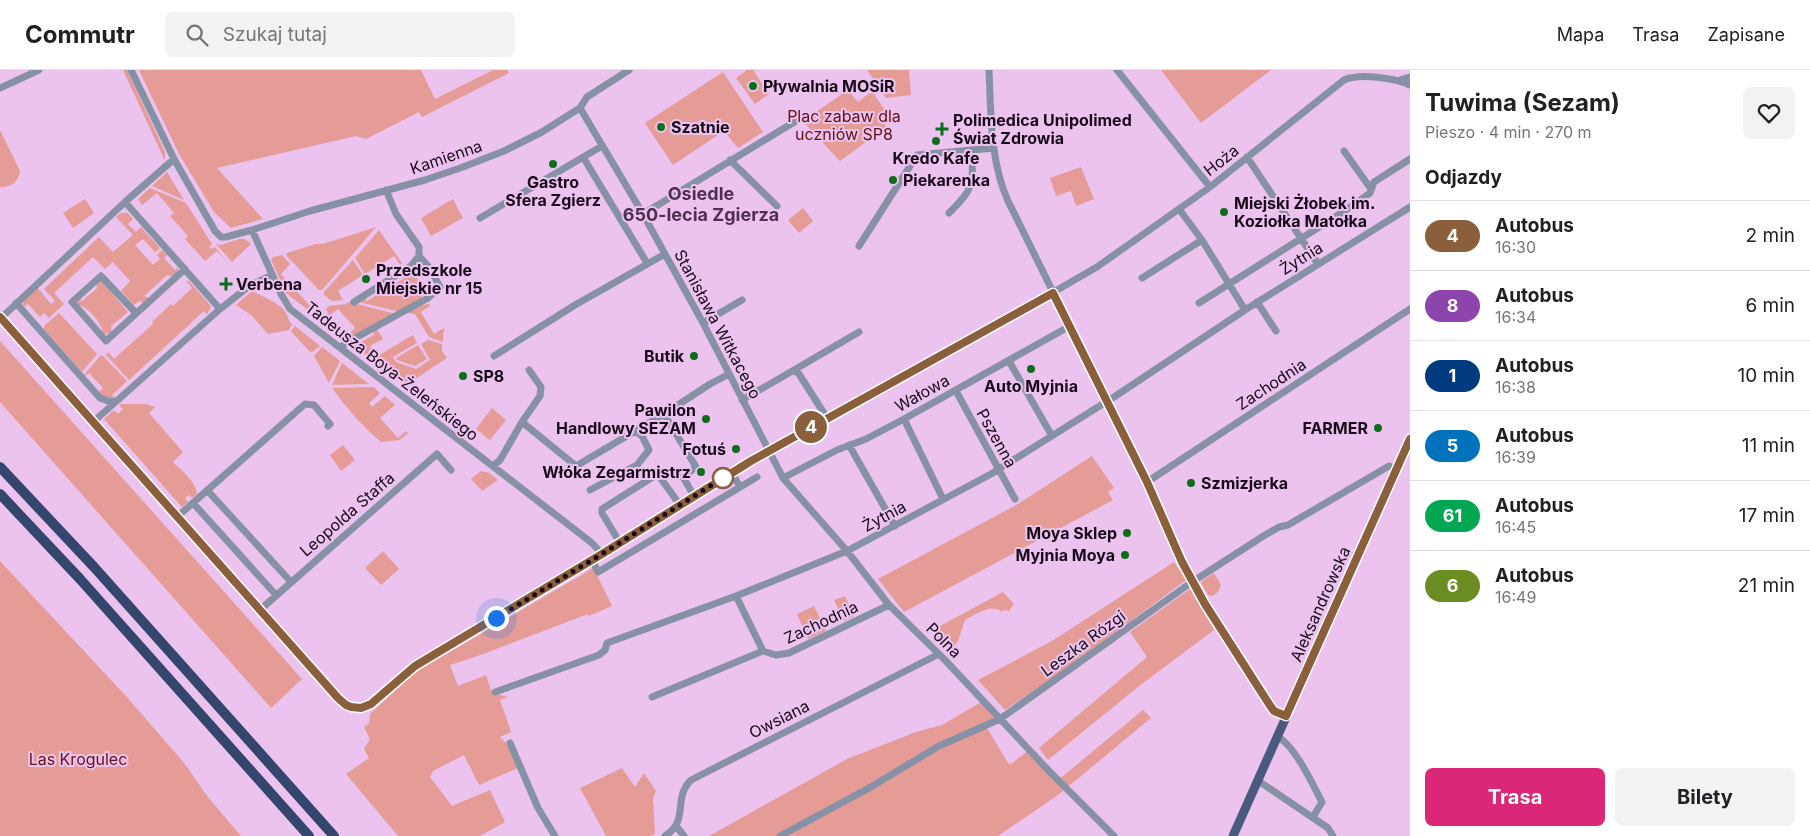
<!DOCTYPE html>
<html lang="pl">
<head>
<meta charset="utf-8">
<style>
	:root { --surface:#fff; --page:#f2f2f2; --text:#202124; --muted:#757577; --line:#e0e0e0; --accent:#db2777 }
	body { margin:0; font-family:Inter,sans-serif; background:var(--page); color:var(--text); height:100vh; display:flex; flex-direction:column; font-size:19px; white-space:nowrap }
	* { box-sizing:border-box; margin:0 }
	p { font-size:16px; color:var(--muted) }
	.icon { flex:none; width:28px; height:28px; fill:none; stroke:currentColor; stroke-width:2; stroke-linecap:round; stroke-linejoin:round }
	.map { position:relative; flex:1; overflow:hidden }
	.side { display:flex; flex-direction:column; background:var(--surface); width:400px }
	.side>* { flex:none }
	.badge { padding:0 10px; border-radius:16px; font-size:18px; line-height:32px }
	.you { position:absolute; width:25px; height:25px; margin:-12px; border:4px solid #fff; border-radius:50%; background:#1a73e8; box-shadow:0 0 0 8px #1a73e833 }
	.map>.badge { position:absolute; translate:-50% -50%; box-shadow:0 0 0 2px #fff }
	h2 { padding:0 15px; font-size:19px; line-height:45px }
	.round { display:grid; place-items:center; flex:none; width:52px; height:52px; border-radius:8px; background:var(--page) }
	.head { display:flex; align-items:center; justify-content:space-between; height:85px; padding:0 15px }
	h1 { font-size:24px; font-weight:700; line-height:38px }
	.action { display:flex; gap:10px; margin-top:auto; padding:10px 15px }
	.action a { flex:1; height:58px; border-radius:8px; background:var(--accent); color:#fff; font-size:20px; font-weight:700; line-height:58px; text-align:center }
	.action a+a { background:var(--page); color:var(--text) }
	ul { padding:0; list-style:none }
	li { display:flex; align-items:center; gap:15px; height:70px; padding:0 15px; border-top:1px solid var(--line) }
	li div { flex:1 }
	li b { display:block; font-size:19px }
	li em { font-style:normal }
	li .badge { min-width:55px; font-weight:700; text-align:center }
	header { display:flex; align-items:center; gap:30px; box-sizing:border-box; height:70px; padding:0 25px; background:var(--surface); border-bottom:1px solid var(--line) }
	header strong { font-size:24px }
	nav { display:flex; gap:28px; margin-inline-start:auto; font-size:18px }
	.search { width:350px; height:45px; background:var(--page); display:flex; align-items:center; gap:12px; box-sizing:border-box; padding:0 18px; border-radius:8px; color:var(--muted); font-size:19px }
	main { display:flex; flex:1; min-height:0 }
	.map>svg:first-child { display:block }
</style>
</head>
<body>
<header>
<strong>Commutr</strong>
<div class="search"><svg class="icon" aria-label="search" viewBox="0 0 24 24"><circle cx="10" cy="10" r="6"/><path d="M15 15l6 6"/></svg>Szukaj tutaj</div>
<nav><a>Mapa</a><a>Trasa</a><a>Zapisane</a></nav>
</header>
<main>
<div class="map">
<svg width="1410" height="766" viewBox="0 0 1410 766">
	<rect width="100%" height="100%" fill="#ebc3ee"/>
	<path fill="#e59c96" d="M123,0h4l38,82v9z
		M139,0h282l14,29 58,-29h14l2,3 -87,44 -3,-5 -53,27 -10,-3 -139,32 46,51 -32,9 -17,-16 -35,-58z
		M747,0h6l16,24 -14,10 -19,-26z
		M867,0h42l2,25 -25,3z
		M1161,0h110l-70,53z
		M723,2l40,60 -25,16 -14,-17 -51,34 -28,-42z
		M848,20l10,12 14,-11 14,21 -1,16 -45,33 -42,-45 8,-5 4,5z
		M0,60l20,41c-1,11 -10,17 -20,16z
		M1081,97l13,32 -18,7 -5,-15 -15,5 -6,-18z
		M167,102l17,28 -32,-14z
		M150,118l36,15 26,41 -3,3 2,2 3,-2 2,1 9,12 -8,-9 -12,10 -20,-22 3,-3 -18,-20 4,-3 -17,-20 -15,12 -4,-6z
		M85,129l9,14 -21,15 -10,-15z
		M453,129l10,19 -32,18 -10,-18z
		M803,138l10,13 -14,12 -11,-13z
		M121,143h7l5,6 -5,5 8,8 5,-5 19,21 -5,4 -12,-13 -8,6 18,20 7,-6 -3,-4 5,-5 5,5 -3,3 11,12 3,-3v4l-5,6 -6,-2 -23,21 5,2 -5,5 -5,-2 -5,4 -13,-14 9,-10 -17,-19 -8,7 -12,-12 -39,36 10,11 -15,14 -5,-5 -4,4 -12,-13 -4,3 -1,-2 1,-5 13,-13 14,17 4,-3 -11,-12 55,-52 14,15 20,-17 -17,-18z
		M376,157l-54,63h-3l-33,-35 1,-2 29,-9h7z
		M379,160l23,33 -2,2 -6,-9 -29,18 -10,-16z
		M239,169h6l6,5 -19,18 -16,-18 5,1z
		M282,185l8,9 -9,10 31,34 -4,2 -22,-17 -15,-33 2,-3z
		M353,190l10,15 -25,16 5,9 -11,1 -8,-6v-3z
		M418,196l3,6h-4l1,20h5l-3,9 -20,11 -41,-10 6,-4 2,3 47,-29 -1,-3z
		M101,210l27,32 -17,14 1,7 -9,1c0,-10 -15,-27 -25,-29l-1,-3 3,-5 1,5 16,-14 -1,-6z
		M186,211h3l21,24 1,2 -4,7 -3,-3 -75,69 -23,-25 2,-3 6,7 39,-35 -1,-2 19,-18 2,2 19,-18z
		M252,221c9,5 25,11 32,19 4,4 3,10 8,14l-3,6 -21,4 -17,-19 -15,-10z
		M349,232l47,12 -47,24 -2,-2 8,-8 -17,-19 -9,7 -3,-7 3,-3 17,-2z
		M429,234l1,2 -9,6 13,22 10,-6 1,3 -2,1v10l-14,-5 -14,-23 -8,-1 11,-7z
		M59,243l38,41 -15,18 -38,-43v-3z
		M295,256l25,20 -8,6 -3,-1 -18,-20z
		M377,259l6,10 -13,7 6,11 37,-22 4,8 -24,14 3,5 20,7 14,-9 -9,-16 7,-4 14,4v7l5,7 -35,23 -6,2 -6,-2 -49,-38 2,-2 4,3 17,-9 -1,-5z
		M0,271l302,338 -31,29 -271,-306z
		M418,275l9,14 -12,7 -18,-6 -1,-2z
		M322,277l18,14 -11,22 -15,-27z
		M100,286h3l24,25 -15,14 3,4 -11,-2 -5,-5 4,-4 -14,-15 -4,3 -1,-1z
		M342,293l27,21 -37,1z
		M374,317l6,6 -11,10 3,4 13,-11 10,9 -15,13 18,20 8,-7 2,2 -8,7 -19,2c-19,-16 -35,-35 -49,-54z
		M121,334h25l9,3 -6,6 34,39 -10,10c8,8 23,19 24,32l-5,4 -3,-3 -4,3 3,4 -6,5 -78,-88 10,-9 4,4 5,-5 -4,-4z
		M492,338l14,12 -16,20 -14,-11z
		M343,375l12,15 -14,11 -11,-16z
		M1092,386l22,32 -6,4 5,8 -209,112 -26,-33 140,-75z
		M481,401l8,2 9,7 -14,10 -2,1 -11,-12z
		M383,481l16,18 -18,16 -16,-17z
		M0,491l126,135 59,68 22,32 34,40h-241z
		M1174,492l12,18 -120,89 -61,41 -27,-30 74,-39z
		M595,497l3,5 -1,3 15,31 -23,10 -1,-2 -102,39 -36,12 8,21 28,-11 6,18 16,4 -8,3 11,32 -11,5 7,7 11,24 -39,17 -15,-30 -31,16 -3,6 22,29 38,-16 15,32 -25,14h-82l-52,-62 23,-16 -5,-9 6,-10 -6,-12 5,-4 1,-9 44,-41z
		M1214,503l7,12 -3,7 -6,4 -4,-1 -7,-12 2,-3z
		M1190,519l24,41 -71,53 -95,77 -9,-12 108,-91 -17,-25z
		M1003,522l11,12 -5,7 -3,-1 -5,1c-12,-7 -24,3 -36,9l-7,21 -8,10 -19,-20z
		M845,526l9,20 -10,5 -10,-21z
		M814,536l12,25 -18,8 -11,-25z
		M983,631l17,18 -14,7 22,37 3,1 18,-14 29,30 85,-70 8,8 -93,77 -60,41h-289l138,-77 69,-27 26,-7z
		M622,698l13,19 9,-14 12,18 -3,8 2,35 -5,2h-44l-26,-48z"/>
	<g fill="none" stroke-linecap="round" stroke-linejoin="round">
		<path stroke="#8791a5" stroke-width="7" d="M131,0l43,89 41,72 6,6h5l26,-7 29,64 9,15 302,234 10,11
			M989,0c2,44 1,91 19,131l139,281 35,80 28,50 61,95 3,4 12,5
			M1117,0l93,117
			M1400,10l10,-3
			M0,18l39,-18
			M580,38l63,106 60,109 80,155 64,73 42,54 55,54 105,112 65,65
			M1344,81l27,38
			M583,87l64,106
			M1247,87l71,107
			M730,90l47,46
			M125,132l49,-43
			M1179,139l23,31 43,70
			M949,143c25,-25 25,-28 22,-63
			M643,144l153,-93
			M480,148l122,-72
			M252,160l58,-19 115,-31 38,-13 41,-16 38,-19 30,-19 8,-5 7,-11 42,-27
			M859,176l58,-91 77,-7
			M1142,208l60,-38
			M354,232l57,-36 8,-10
			M1257,232l19,29
			M16,233l84,95 11,4 7,-2
			M1199,233l147,-93 24,-17 4,-11 36,-23
			M220,239l28,-22 24,-12
			M136,243l-35,-37 -29,26 34,39 79,-72
			M0,247l338,381 8,7 5,2 10,1 7,-3 47,-39 187,-112 149,-93 237,-131 109,-63 113,-80 134,-107c16,-7 50,-2 66,5
			M1,248l124,-116 95,107 -127,113
			M703,253l39,-23
			M341,277l5,-4 82,-45 12,-11 -11,-20 -10,-11v-9l-23,-33 -10,-24
			M494,286l81,-51 90,-51
			M1009,291l43,75
			M794,300l65,-38
			M956,321l59,108
			M742,330l52,-30 5,4 28,44
			M664,344l32,53 -13,10 11,19
			M904,349l39,80
			M522,352l18,-26 1,-9 -12,-17
			M849,375l46,81
			M493,396l7,-6 22,-38 54,44 88,-52 46,-30 19,-10
			M732,403l8,14
			M783,408l54,-28 29,-11 38,-20 166,-93
			M1147,412l263,-173
			M207,420l84,92
			M590,420l47,-25 12,-15 -7,-14 -7,-5
			M193,433l83,92
			M177,447l128,-113 9,1 16,19 -2,2
			M620,473l-18,-30v-4l54,-34 3,1 21,29
			M592,490l6,12 159,-95
			M736,526l27,55
			M261,539l176,-155 14,16
			M495,622l104,-37 6,-5 2,-7 129,-47 111,-45 144,-77 123,-77 131,-87 165,-103
			M652,627l111,-46 13,4 13,-2 100,-48
			M1277,666c18,10 35,47 45,66l-9,15
			M510,673l28,65 17,28
			M1257,710l71,48 5,8
			M676,756l8,10
			M665,766c25,-16 7,-37 26,-56l248,-126
			M780,766l89,-48 70,-42 61,-27 192,-137 73,-47 14,-8 9,-2 101,-59 8,3"/>
		<path stroke="#495a7d" stroke-width="9" d="M1233,766l177,-397"/>
		<path stroke="#34466e" stroke-width="10" d="M0,397l94,100 240,269
			M0,424l80,85 229,257"/>
	</g>
	<g fill="none" stroke-linecap="round" stroke-linejoin="round">
		<g stroke="#fff" stroke-width="11">
			<path id="line" d="M0,247l338,381 8,7 5,2 10,1 10,-4 44,-38 187,-112 149,-93 302,-168 94,189 35,80 23,42 66,103 3,4 12,5 124,-277"/>
		</g>
		<use href="#line" stroke="#8b5e3c" stroke-width="8"/>
		<path stroke="#180a19" stroke-width="5" stroke-dasharray="0 9" d="M496,548l106,-64 121,-76"/>
	</g>
	<g fill="#0c6d19" stroke="#ebc3ee" stroke-width="2">
		<circle cx="753" cy="16" r="5"/>
		<circle cx="661" cy="57" r="5"/>
		<path d="M939.5 51.5h5v5h5v5h-5v5h-5v-5h-5v-5h5z"/>
		<circle cx="936" cy="71" r="5"/>
		<circle cx="553" cy="94" r="5"/>
		<circle cx="893" cy="110" r="5"/>
		<circle cx="1224" cy="142" r="5"/>
		<circle cx="366" cy="209" r="5"/>
		<path d="M223.5 206.5h5v5h5v5h-5v5h-5v-5h-5v-5h5z"/>
		<circle cx="694" cy="286" r="5"/>
		<circle cx="1031" cy="299" r="5"/>
		<circle cx="463" cy="306" r="5"/>
		<circle cx="706" cy="349" r="5"/>
		<circle cx="1378" cy="358" r="5"/>
		<circle cx="736" cy="379" r="5"/>
		<circle cx="701" cy="402" r="5"/>
		<circle cx="1191" cy="413" r="5"/>
		<circle cx="1127" cy="463" r="5"/>
		<circle cx="1125" cy="485" r="5"/>
	</g>
	<circle fill="#fff" stroke="#8b5e3c" stroke-width="2.5" cx="723" cy="408" r="10"/>
	<g text-anchor="middle" stroke-width="4" stroke-linejoin="round" paint-order="stroke">
		<g font-size="16" font-weight="bold" fill="#180a19" stroke="#ebc3ee" text-anchor="start">
			<text x="763" y="22">Pływalnia MOSiR</text>
			<text x="953" y="56">Polimedica Unipolimed<tspan x="953" dy="18">Świat Zdrowia</tspan></text>
			<text x="671" y="63">Szatnie</text>
			<text x="936" y="94" text-anchor="middle">Kredo Kafe</text>
			<text x="903" y="116">Piekarenka</text>
			<text x="553" y="118" text-anchor="middle">Gastro<tspan x="553" dy="18">Sfera Zgierz</tspan></text>
			<text x="1234" y="139">Miejski Żłobek im.<tspan x="1234" dy="18">Koziołka Matołka</tspan></text>
			<text x="376" y="206">Przedszkole<tspan x="376" dy="18">Miejskie nr 15</tspan></text>
			<text x="236" y="220">Verbena</text>
			<text x="684" y="292" text-anchor="end">Butik</text>
			<text x="473" y="312">SP8</text>
			<text x="1031" y="322" text-anchor="middle">Auto Myjnia</text>
			<text x="696" y="346" text-anchor="end">Pawilon<tspan x="696" dy="18">Handlowy SEZAM</tspan></text>
			<text x="1368" y="364" text-anchor="end">FARMER</text>
			<text x="726" y="385" text-anchor="end">Fotuś</text>
			<text x="691" y="408" text-anchor="end">Włóka Zegarmistrz</text>
			<text x="1201" y="419">Szmizjerka</text>
			<text x="1117" y="469" text-anchor="end">Moya Sklep</text>
			<text x="1115" y="491" text-anchor="end">Myjnia Moya</text>
		</g>
		<g font-size="16" fill="#621014" stroke="#ebc3ee">
			<text x="844" y="52">Plac zabaw dla<tspan x="844" dy="18">uczniów SP8</tspan></text>
			<text x="78" y="695">Las Krogulec</text>
		</g>
		<g font-size="16" fill="#180a19" stroke="#ebc3ee">
			<text transform="translate(446 87) rotate(-19)" y="6">Kamienna</text>
			<text transform="translate(1221 90) rotate(-38)" y="6">Hoża</text>
			<text transform="translate(1301 188) rotate(-32)" y="6">Żytnia</text>
			<text transform="translate(718 254) rotate(62)" y="6">Stanisława Witkacego</text>
			<text transform="translate(392 301) rotate(38)" y="6">Tadeusza Boya-Żeleńskiego</text>
			<text transform="translate(1271 314) rotate(-33)" y="6">Zachodnia</text>
			<text transform="translate(922 323) rotate(-29)" y="6">Wałowa</text>
			<text transform="translate(997 368) rotate(61)" y="6">Pszenna</text>
			<text transform="translate(347 444) rotate(-41)" y="6">Leopolda Staffa</text>
			<text transform="translate(884 446) rotate(-28)" y="6">Żytnia</text>
			<text transform="translate(1320 534) rotate(-66)" y="6">Aleksandrowska</text>
			<text transform="translate(821 552) rotate(-25)" y="6">Zachodnia</text>
			<text transform="translate(944 570) rotate(45)" y="6">Polna</text>
			<text transform="translate(1083 573) rotate(-36)" y="6">Leszka Rózgi</text>
			<text transform="translate(779 649) rotate(-27)" y="6">Owsiana</text>
		</g>
		<g font-size="18" font-weight="bold" fill="#502f52" stroke="#ebc3ee">
			<text x="701" y="130">Osiedle<tspan x="701" dy="21">650-lecia Zgierza</tspan></text>
		</g>
	</g>
</svg>
<div class="you" style="left:496px;top:548px"></div>
<b class="badge" style="left:811px;top:357px;background:#8b5e3c;color:#fff">4</b>
</div>
<section class="side">
<div class="head"><div><h1>Tuwima (Sezam)</h1><p>Pieszo · 4 min · 270 m</p></div><a class="round"><svg class="icon" aria-label="heart" viewBox="0 0 24 24"><path d="M12 20l-8-8c-3-5 5-10 8-4 3-6 11-1 8 4z"/></svg></a></div>
<h2>Odjazdy</h2>
<ul>
<li><span class="badge" style="background:#8b5e3c;color:#fff">4</span><div><b>Autobus</b><p>16:30</p></div><em>2 min</em></li>
<li><span class="badge" style="background:#8e44ad;color:#fff">8</span><div><b>Autobus</b><p>16:34</p></div><em>6 min</em></li>
<li><span class="badge" style="background:#003b80;color:#fff">1</span><div><b>Autobus</b><p>16:38</p></div><em>10 min</em></li>
<li><span class="badge" style="background:#0072bc;color:#fff">5</span><div><b>Autobus</b><p>16:39</p></div><em>11 min</em></li>
<li><span class="badge" style="background:#00a651;color:#fff">61</span><div><b>Autobus</b><p>16:45</p></div><em>17 min</em></li>
<li><span class="badge" style="background:#6b8e23;color:#fff">6</span><div><b>Autobus</b><p>16:49</p></div><em>21 min</em></li>
</ul>
<div class="action"><a>Trasa</a><a>Bilety</a></div>
</section>
</main>
</body>
</html>
